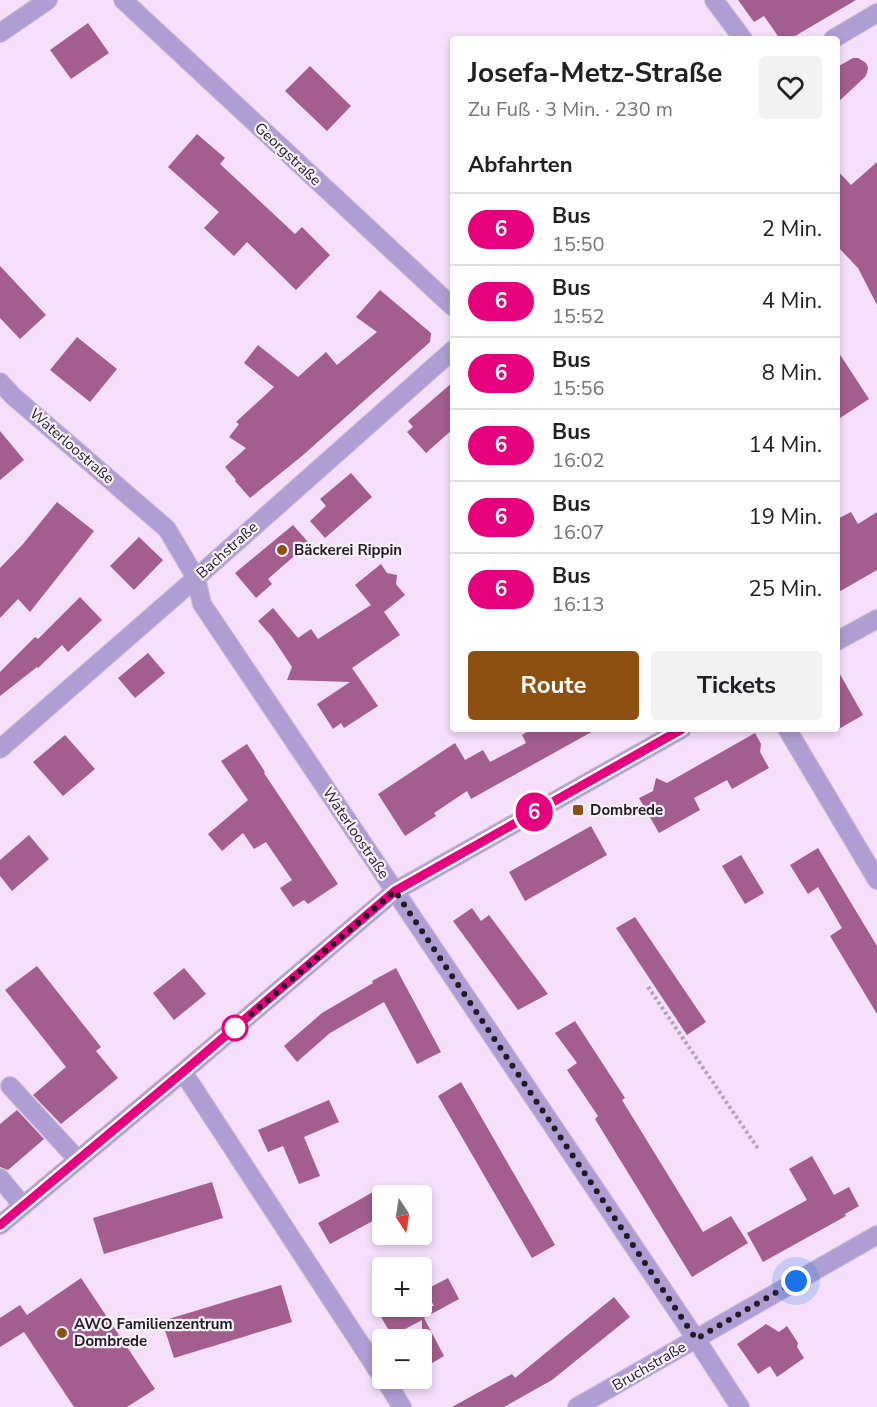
<!DOCTYPE html>
<html lang="de">
<head>
<meta charset="utf-8">
<style>
	:root { --surface:#fff; --page:#f2f2f2; --text:#202124; --muted:#757577; --line:#e0e0e0; --accent:#8d5011 }
	body { margin:0; font-family:"Nunito Sans",sans-serif; background:var(--page); color:var(--text); height:100vh; display:flex; flex-direction:column; font-size:22px; white-space:nowrap }
	* { box-sizing:border-box; margin:0 }
	p { font-size:20px; color:var(--muted) }
	.icon { flex:none; width:33px; height:33px; fill:none; stroke:currentColor; stroke-width:2; stroke-linecap:round; stroke-linejoin:round }
	.map { position:relative; flex:1; overflow:hidden }
	.side { position:absolute; left:450px; top:36px; width:390px; height:696px; display:flex; flex-direction:column; background:var(--surface); border-radius:6px; box-shadow:0 3px 9px #0003 }
	.side>* { flex:none }
	.badge { padding:0 12px; border-radius:20px; font-size:21px; line-height:39px }
	.needle { width:39px; rotate:168deg }
	.controls { position:absolute; left:372px; top:1185px; display:grid; gap:12px }
	.controls a { display:grid; place-items:center; width:60px; height:60px; border-radius:6px; background:var(--surface); box-shadow:0 3px 9px #0003; font-size:30px }
	.you { position:absolute; width:30px; height:30px; margin:-15px; border:4px solid #fff; border-radius:50%; background:#1a73e8; box-shadow:0 0 0 9px #1a73e833 }
	.map>.badge { position:absolute; translate:-50% -50%; box-shadow:0 0 0 3px #fff }
	h2 { padding:0 18px; font-size:22px; line-height:54px }
	.round { display:grid; place-items:center; flex:none; width:63px; height:63px; border-radius:6px; background:var(--page) }
	.headline { display:flex; align-items:center; justify-content:space-between; height:102px; padding:0 18px }
	h1 { font-size:28px; font-weight:700; line-height:45px }
	.action { display:flex; gap:12px; margin-top:auto; padding:12px 18px }
	.action a { flex:1; height:69px; border-radius:6px; background:var(--accent); color:#fff; font-size:24px; font-weight:700; line-height:69px; text-align:center }
	.action a+a { background:var(--page); color:var(--text) }
	ul { padding:0; list-style:none }
	li { display:flex; align-items:center; gap:18px; height:72px; padding:0 18px; border-top:2px solid var(--line) }
	li div { flex:1 }
	li b { display:block; font-size:22px }
	li em { font-style:normal }
	li .badge { min-width:66px; font-weight:700; text-align:center }
	.map>svg:first-child { display:block }
</style>
</head>
<body>
<div class="map">
<svg width="877" height="1407" viewBox="0 0 877 1407">
	<rect width="100%" height="100%" fill="#f5dffb"/>
	<path fill="#a45d8f" d="M738,0h118l-66,39h-10l-16,-23 -10,6z
		M88,23l21,30 -38,26 -21,-29z
		M853,58h5l8,5 2,5 -1,5 -2,4 -28,26v-36z
		M310,66l41,40 -24,25 -42,-40z
		M197,134l28,24 -5,6 75,70 7,-7 28,28 -34,35 -49,-48 -13,14 -30,-28 15,-16 -51,-45z
		M877,162v143l-19,-37 -21,-22v-76l14,15z
		M0,266l46,49 -26,24 -20,-21z
		M380,290l51,43 -1,9 -128,114 -52,42 -15,-17 1,-1 -11,-13 21,-19 -17,-11 10,-13 -3,-2 38,-35 -30,-24 14,-18 40,32 28,-25 11,13 40,-33 -21,-15z
		M77,337l40,32 -27,33 -40,-32z
		M837,350l32,49 -32,21z
		M453,382v47l-27,24 -19,-21 6,-5 -5,-6z
		M0,431l24,29 -24,20z
		M351,473l21,24 -47,41 -15,-17 16,-15 -6,-7z
		M57,502l37,29 -64,81 -12,-13 -18,19v-50l23,-24z
		M851,512l7,12 19,-12v58l-40,23v-74z
		M293,525l16,18 -41,36 4,5 -16,14 -21,-25z
		M139,537l24,23 -29,30 -24,-24z
		M381,564l6,9 10,2 -1,9 9,11 -21,17 16,23 -48,33 26,38 -34,22 -3,-5 -8,6 -16,-25 33,-22 -63,-2 5,-13 -20,-30 -14,-16 15,-13 25,30 13,-9 7,10 53,-34 -16,-20z
		M80,597l22,23 -34,32 -6,-7 -24,23 -1,-1 -37,29v-24l35,-35 3,2z
		M148,653l17,20 -30,25 -17,-20z
		M837,669l26,46 -26,15z
		M532,729h65l-126,70 -4,-8 -33,22 2,3 -31,20 -27,-42 77,-51 10,17 18,-10 7,12 36,-19 -4,-8z
		M755,733l6,11 -1,8 9,16 -37,21 -5,-9 -33,18 6,12 -41,23 -20,-35 14,-7 3,-13 11,5z
		M65,735l30,34 -32,27 -30,-34z
		M247,744l18,28 -1,1 74,111 -30,20 -4,-4 -11,7 -13,-19 12,-8 -26,-38 -12,7 -11,-16 -21,18 -14,-17 40,-34 -27,-39z
		M591,826l16,29 -82,46 -16,-29z
		M29,835l20,24 -37,32 -12,-15v-16z
		M818,848l59,98v68l-47,-78 12,-8 -24,-41 -10,7 -18,-29z
		M741,855l23,38 -19,11 -23,-38z
		M472,908l9,13 8,-6 59,79 -30,16 -65,-89z
		M635,917l71,105 -19,13 -71,-107z
		M37,966l64,81 -5,4 22,27 -57,46 -28,-29 33,-28 -61,-77z
		M184,968l22,26 -32,26 -21,-27z
		M396,968l45,84 -24,12 -33,-62 -54,31 -33,29 -13,-16 38,-33 51,-30 -1,-2z
		M575,1021l50,77 -3,2 81,132 28,-16 17,27 -56,34 -97,-158 3,-3 -31,-46 10,-7 -22,-30z
		M461,1082l94,163 -23,13 -94,-162z
		M329,1100l10,22 -35,15 16,39 -21,8 -16,-38 -15,6 -10,-22z
		M17,1110l27,29 -36,31 -8,-3v-43z
		M812,1156l22,39 15,-8 10,19 -14,8 1,2 -83,46 -16,-29 60,-33 -18,-31z
		M212,1182l11,36 -119,36 -11,-36z
		M382,1187v29l-52,28 -12,-21z
		M81,1278l74,111 -28,18h-53l-50,-75 -24,15v-29l20,-13 7,10z
		M448,1278l11,21 -35,19 20,38 -22,13v-49l-30,16 -12,-21 15,-9h39l-9,-16z
		M281,1285l11,37 -118,36 -12,-37z
		M614,1297l16,20 -78,63 -48,27h-52l60,-33 3,4z
		M766,1324l13,8 8,-6 11,17 -1,4 7,11 -27,19 -7,-11 -12,8 -21,-30z"/>
	<g fill="none" stroke-linecap="round" stroke-linejoin="round">
		<g stroke="#cfbcd4" stroke-width="20">
			<path id="minor" d="M123,0l330,307
				M714,0l29,39
				M0,33l48,-33
				M833,39l44,-26
				M0,382l13,14 154,133 29,49 6,26 494,735 44,68
				M837,641l40,-22
				M787,729l90,151
				M0,749l196,-171 257,-228
				M183,1072l199,305
				M10,1086l68,74
				M0,1178l23,28
				M0,1225l183,-153 212,-181 287,-162
				M384,1378l18,29
				M577,1407l300,-172"/>
		</g>
		<path stroke="#b4a3b9" stroke-width="4" stroke-dasharray="3 3" stroke-linecap="butt" d="M648,987l111,163"/>
		<use href="#minor" stroke="#ae9ed3" stroke-width="18"/>
	</g>
	<g fill="none" stroke-linecap="round" stroke-linejoin="round">
		<g stroke="#fff" stroke-width="14">
			<path id="line" d="M0,1225l183,-153 212,-181 287,-162"/>
		</g>
		<use href="#line" stroke="#e6007e" stroke-width="9"/>
		<path stroke="#221a24" stroke-width="6" stroke-dasharray="0 10.8" d="M235,1028l160,-137 301,448 100,-58"/>
	</g>
	<g fill="#8d5011" stroke="#faf2fd" stroke-width="2">
		<circle cx="282" cy="550" r="6"/>
		<rect x="572" y="804" width="12" height="12" rx="3"/>
		<circle cx="62" cy="1333" r="6"/>
	</g>
	<circle fill="#fff" stroke="#e6007e" stroke-width="3" cx="235" cy="1028" r="12"/>
	<g text-anchor="middle" stroke-width="4.5" stroke-linejoin="round" paint-order="stroke">
		<g font-size="15" fill="#221a24" stroke="#faf2fd">
			<text transform="translate(288 154) rotate(43)" y="5">Georgstraße</text>
			<text transform="translate(72 446) rotate(41)" y="5">Waterloostraße</text>
			<text transform="translate(227 550) rotate(-42)" y="5">Bachstraße</text>
			<text transform="translate(356 833) rotate(56)" y="5">Waterloostraße</text>
			<text transform="translate(649 1366) rotate(-30)" y="5">Bruchstraße</text>
		</g>
		<g font-size="15" font-weight="bold" fill="#221a24" stroke="#faf2fd" text-anchor="start">
			<text x="294" y="555">Bäckerei Rippin</text>
			<text x="590" y="815">Dombrede</text>
			<text x="74" y="1329">AWO Familienzentrum<tspan x="74" dy="17">Dombrede</tspan></text>
		</g>
	</g>
</svg>
<div class="controls">
<a><svg class="needle" viewBox="-14 -14 28 28"><path d="M0-13l5 13h-10z" fill="#e53935"/><path d="M0 13l5-13h-10z" fill="#757577"/></svg></a>
<a>+</a>
<a>−</a>
</div>
<div class="you" style="left:796px;top:1281px"></div>
<b class="badge" style="left:534px;top:812px;background:#e6007e;color:#fff">6</b>
<section class="side">
<div class="headline"><div><h1>Josefa-Metz-Straße</h1><p>Zu Fuß · 3 Min. · 230 m</p></div><a class="round"><svg class="icon" aria-label="heart" viewBox="0 0 24 24"><path d="M12 20l-8-8c-3-5 5-10 8-4 3-6 11-1 8 4z"/></svg></a></div>
<h2>Abfahrten</h2>
<ul>
<li><span class="badge" style="background:#e6007e;color:#fff">6</span><div><b>Bus</b><p>15:50</p></div><em>2 Min.</em></li>
<li><span class="badge" style="background:#e6007e;color:#fff">6</span><div><b>Bus</b><p>15:52</p></div><em>4 Min.</em></li>
<li><span class="badge" style="background:#e6007e;color:#fff">6</span><div><b>Bus</b><p>15:56</p></div><em>8 Min.</em></li>
<li><span class="badge" style="background:#e6007e;color:#fff">6</span><div><b>Bus</b><p>16:02</p></div><em>14 Min.</em></li>
<li><span class="badge" style="background:#e6007e;color:#fff">6</span><div><b>Bus</b><p>16:07</p></div><em>19 Min.</em></li>
<li><span class="badge" style="background:#e6007e;color:#fff">6</span><div><b>Bus</b><p>16:13</p></div><em>25 Min.</em></li>
</ul>
<div class="action"><a>Route</a><a>Tickets</a></div>
</section>
</div>
</body>
</html>
